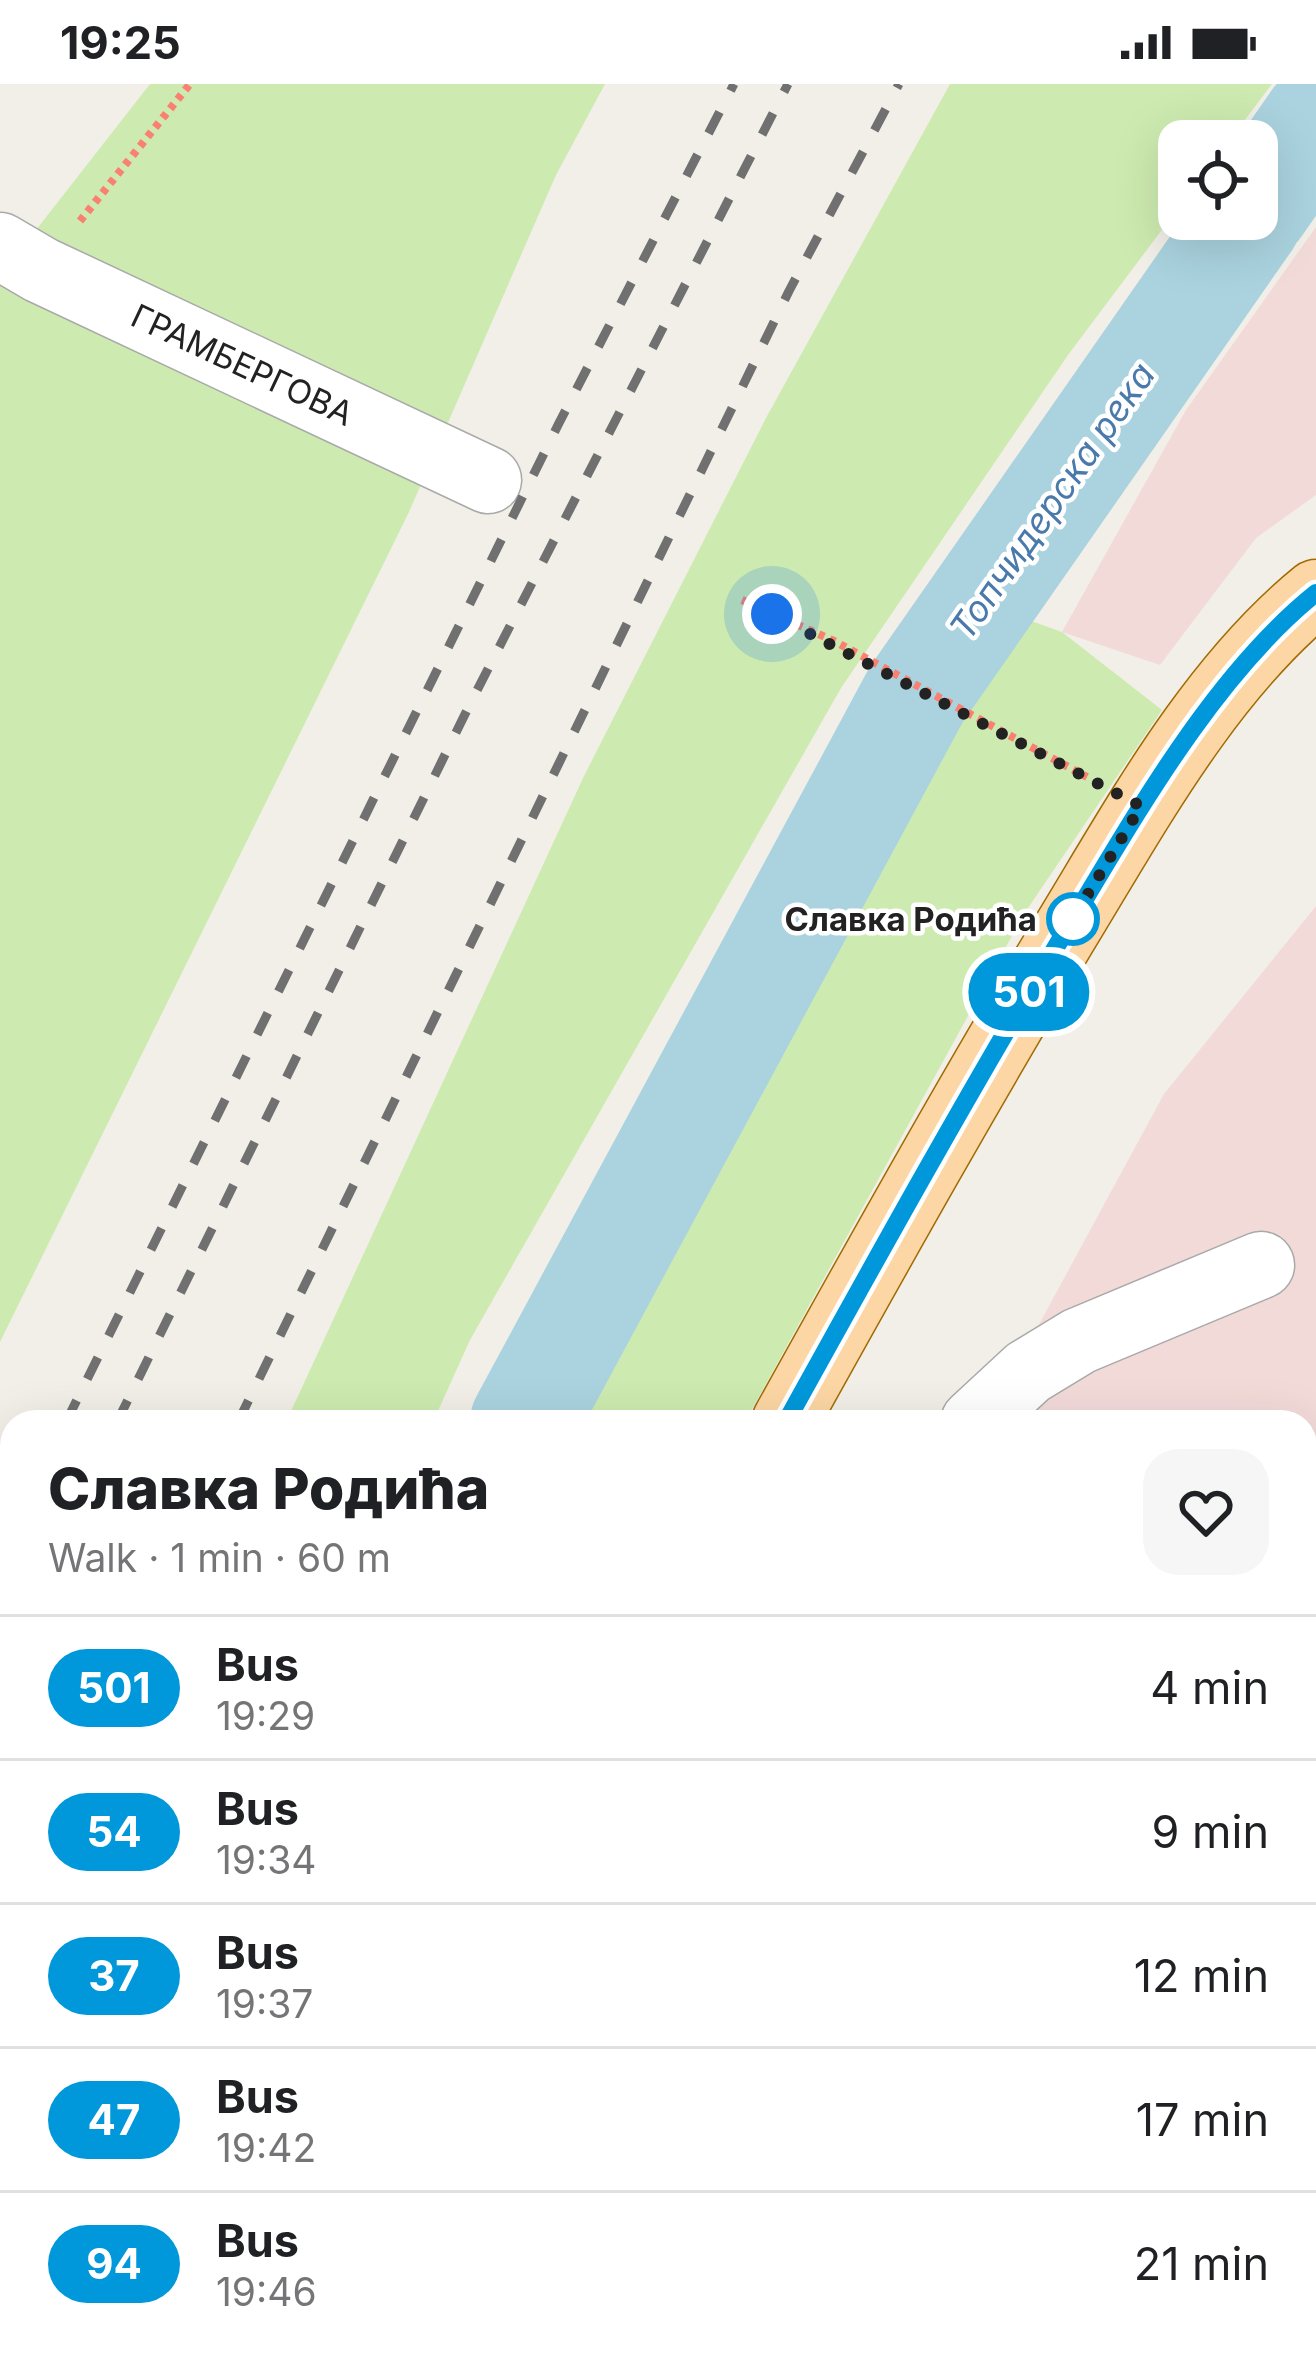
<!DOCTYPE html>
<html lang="en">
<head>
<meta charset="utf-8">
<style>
	:root { --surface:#fff; --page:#f6f6f6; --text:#202124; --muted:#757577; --line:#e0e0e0 }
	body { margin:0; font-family:Inter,sans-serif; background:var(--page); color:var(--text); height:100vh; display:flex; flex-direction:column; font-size:45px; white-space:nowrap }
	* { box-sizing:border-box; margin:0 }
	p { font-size:39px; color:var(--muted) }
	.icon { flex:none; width:66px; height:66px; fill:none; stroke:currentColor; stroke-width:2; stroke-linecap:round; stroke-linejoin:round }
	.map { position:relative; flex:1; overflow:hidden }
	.drawer { position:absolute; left:0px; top:1326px; width:1317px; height:951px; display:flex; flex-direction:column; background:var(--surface); border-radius:36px 36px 0 0; box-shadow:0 12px 48px #0002 }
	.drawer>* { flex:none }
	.badge { padding:0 24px; border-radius:39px; font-size:42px; line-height:78px }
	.buttons { position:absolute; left:1158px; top:36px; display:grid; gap:24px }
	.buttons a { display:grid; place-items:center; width:120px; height:120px; border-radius:24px; background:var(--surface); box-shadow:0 12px 48px #0002; font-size:60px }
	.you { position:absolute; width:60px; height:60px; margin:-30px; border:9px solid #fff; border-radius:50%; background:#1a73e8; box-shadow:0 0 0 18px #1a73e833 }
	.map>.badge { position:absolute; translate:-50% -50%; box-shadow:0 0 0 6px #fff }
	.round { display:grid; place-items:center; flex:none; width:126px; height:126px; border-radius:36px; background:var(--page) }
	.summary { display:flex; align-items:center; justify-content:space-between; height:204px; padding:0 48px }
	h1 { font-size:57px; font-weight:800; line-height:90px }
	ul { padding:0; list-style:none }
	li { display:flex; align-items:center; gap:36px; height:144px; padding:0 48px; border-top:3px solid var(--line) }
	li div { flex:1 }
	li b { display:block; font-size:45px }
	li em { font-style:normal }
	li .badge { min-width:132px; font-weight:700; text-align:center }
	.status { display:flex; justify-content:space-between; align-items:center; height:84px; padding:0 60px; background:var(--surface); direction:ltr }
	.status svg { height:33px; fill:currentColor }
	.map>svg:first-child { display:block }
</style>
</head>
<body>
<div class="status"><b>19:25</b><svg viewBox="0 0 49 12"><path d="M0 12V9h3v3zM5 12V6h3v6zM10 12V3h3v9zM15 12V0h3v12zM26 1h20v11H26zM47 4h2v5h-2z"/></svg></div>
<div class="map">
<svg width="1316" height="2275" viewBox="0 0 1316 2275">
	<rect width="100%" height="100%" fill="#f2efe9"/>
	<path fill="#f2dad9" d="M1316,143v268l-60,43 -96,127 -98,-33 124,-222z
		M1316,822v584l-11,-2v-66h-319l178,-328z"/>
	<path fill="#ebdbe8" d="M1305,1404l11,2v869h-812l5,-10h796z"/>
	<path fill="#cdebb0" d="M150,0h455l-49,91 -147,337 -409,830v-1066z
		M950,0h322l-43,57h-50v66l-111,148 -227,333 -371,652 -37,82h-147l298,-646 182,-358z
		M981,519l81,29 100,78 -138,204 -279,508h-221l392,-727z
		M12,1907v336l-12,25v-336z
		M56,2265h215l-5,10h-215z"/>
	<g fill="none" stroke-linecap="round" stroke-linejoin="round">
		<path stroke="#aad3df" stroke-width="18" d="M1006,483l13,41"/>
		<path stroke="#aad3df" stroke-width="108" d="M1257,122l59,-85
			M524,1338l392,-727 332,-476
			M49,2275l5,-10"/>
	</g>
	<path fill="#c7bfb8" stroke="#c4b6ab" stroke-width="3" d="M1316,2235v40h-29l7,-10h11v-15z
		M876,2265h82l15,10h-104z"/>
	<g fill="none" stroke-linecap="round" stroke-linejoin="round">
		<g stroke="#a9a9a9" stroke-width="69">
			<g id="minor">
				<path id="s1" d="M0,162l41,24 447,210"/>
				<path d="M974,1338l54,-50 51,-31 182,-76"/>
			</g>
		</g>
		<g stroke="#a06b00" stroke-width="69">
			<path id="major" d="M785,1338c95,-171 190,-341 291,-508 67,-111 138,-238 240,-321
				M329,2275l5,-10"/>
		</g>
		<path stroke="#fa8072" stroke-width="8" stroke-dasharray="6 6" stroke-linecap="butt" d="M80,137l110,-137
			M742,516l92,41 253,136"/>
		<use href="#minor" stroke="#fff" stroke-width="66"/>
		<use href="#major" stroke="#fcd6a4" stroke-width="66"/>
		<path stroke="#707070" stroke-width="9" stroke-dasharray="24 24" stroke-linecap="butt" d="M66,1338l493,-999 175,-339
			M117,1338l353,-718 318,-620
			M238,1338l551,-1131 110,-207
			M0,1478l12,-26
			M0,1579l12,-25
			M0,1830l12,-25"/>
	</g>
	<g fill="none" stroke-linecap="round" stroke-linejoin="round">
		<g stroke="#fff" stroke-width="27">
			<path id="line" d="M786,1338c93,-168 186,-336 285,-500 67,-111 144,-248 245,-329"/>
		</g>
		<use href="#line" stroke="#0098da" stroke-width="18"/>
		<path stroke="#222" stroke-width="12" stroke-dasharray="0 21.6" d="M772,530l369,192 -68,113"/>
	</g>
	<circle fill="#fff" stroke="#0098da" stroke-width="6" cx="1073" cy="835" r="24"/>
	<g text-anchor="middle" stroke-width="9" stroke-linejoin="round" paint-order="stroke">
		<g font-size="33" fill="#222" stroke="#fff">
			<text dy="12" stroke="none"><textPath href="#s1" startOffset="270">ГРАМБЕРГОВА</textPath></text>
		</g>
		<g font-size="33" font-weight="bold" fill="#222" stroke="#fff" text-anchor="end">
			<text x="1037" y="847">Славка Родића</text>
		</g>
		<g font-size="36" font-style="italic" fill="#4a7aab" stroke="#fff">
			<text transform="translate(1052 417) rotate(-55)" y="13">Топчидерска река</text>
		</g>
	</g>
</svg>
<div class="buttons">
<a><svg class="icon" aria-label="locate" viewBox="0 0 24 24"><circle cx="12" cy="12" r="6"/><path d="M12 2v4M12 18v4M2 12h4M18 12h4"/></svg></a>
</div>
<div class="you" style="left:772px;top:530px"></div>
<b class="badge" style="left:1029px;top:908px;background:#0098da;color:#fff">501</b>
<section class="drawer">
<div class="summary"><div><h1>Славка Родића</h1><p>Walk · 1 min · 60 m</p></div><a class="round"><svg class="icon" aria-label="heart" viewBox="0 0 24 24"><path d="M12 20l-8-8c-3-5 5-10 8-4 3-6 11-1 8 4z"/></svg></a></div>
<ul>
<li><span class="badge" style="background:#0098da;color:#fff">501</span><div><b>Bus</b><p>19:29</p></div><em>4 min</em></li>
<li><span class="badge" style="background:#0098da;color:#fff">54</span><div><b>Bus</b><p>19:34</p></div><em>9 min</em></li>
<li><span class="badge" style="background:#0098da;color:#fff">37</span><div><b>Bus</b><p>19:37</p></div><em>12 min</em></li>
<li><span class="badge" style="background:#0098da;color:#fff">47</span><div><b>Bus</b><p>19:42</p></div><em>17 min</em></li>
<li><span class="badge" style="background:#0098da;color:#fff">94</span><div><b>Bus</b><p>19:46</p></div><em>21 min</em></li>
</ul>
</section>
</div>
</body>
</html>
